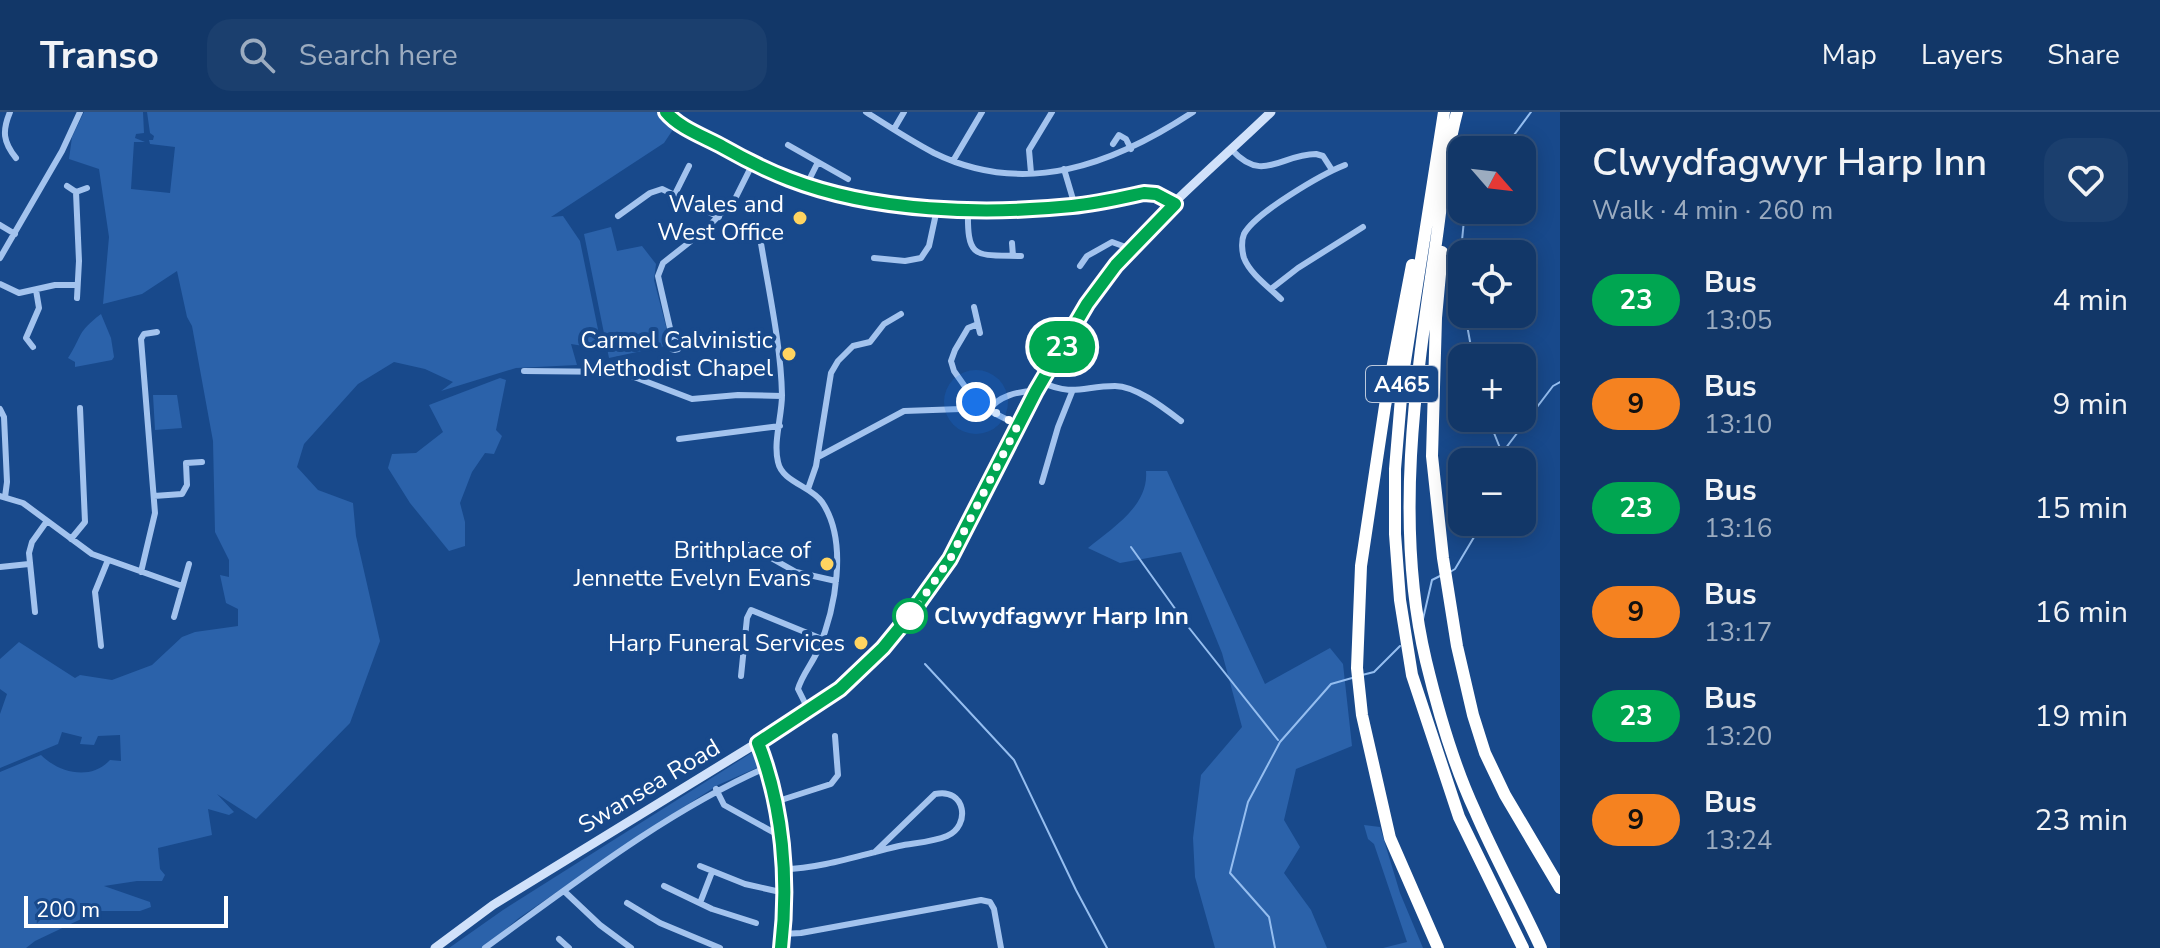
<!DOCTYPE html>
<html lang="en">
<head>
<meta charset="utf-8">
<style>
	:root { --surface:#123768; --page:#1b3f6e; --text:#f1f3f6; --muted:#9cacc0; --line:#31517c }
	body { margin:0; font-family:"Nunito Sans",sans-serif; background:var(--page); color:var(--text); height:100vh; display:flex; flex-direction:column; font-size:30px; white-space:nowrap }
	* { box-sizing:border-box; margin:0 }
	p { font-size:26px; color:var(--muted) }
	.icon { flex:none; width:44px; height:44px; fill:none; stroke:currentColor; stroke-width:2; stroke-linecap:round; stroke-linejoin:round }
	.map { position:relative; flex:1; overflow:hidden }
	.details { display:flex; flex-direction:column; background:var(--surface); width:600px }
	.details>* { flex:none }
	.badge { padding:0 16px; border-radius:26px; font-size:28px; line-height:52px }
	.needle { width:52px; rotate:118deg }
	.controls { position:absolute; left:1448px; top:24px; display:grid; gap:16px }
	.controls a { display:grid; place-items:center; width:88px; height:88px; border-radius:16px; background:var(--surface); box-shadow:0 4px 20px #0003,0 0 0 2px var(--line); font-size:40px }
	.scale { position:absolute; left:24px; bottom:20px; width:204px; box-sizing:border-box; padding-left:8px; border:4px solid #fff; border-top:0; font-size:22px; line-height:28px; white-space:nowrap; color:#fff; -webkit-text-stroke:6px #18498b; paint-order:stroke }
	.you { position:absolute; width:40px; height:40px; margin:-20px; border:6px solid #fff; border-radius:50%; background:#1a73e8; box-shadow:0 0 0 12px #1a73e833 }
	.map>.badge { position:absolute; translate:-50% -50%; box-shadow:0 0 0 4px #fff }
	.round { display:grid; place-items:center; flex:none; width:84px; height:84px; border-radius:24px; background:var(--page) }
	.overview { display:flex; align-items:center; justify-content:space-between; height:136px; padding:0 32px }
	h1 { font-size:38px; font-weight:600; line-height:60px }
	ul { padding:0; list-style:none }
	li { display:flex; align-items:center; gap:24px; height:104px; padding:0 32px }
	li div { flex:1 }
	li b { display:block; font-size:30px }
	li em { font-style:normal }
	li .badge { min-width:88px; font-weight:700; text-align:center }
	header { display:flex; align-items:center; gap:48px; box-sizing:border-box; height:112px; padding:0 40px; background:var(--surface); border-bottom:2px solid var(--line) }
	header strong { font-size:38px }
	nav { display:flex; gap:44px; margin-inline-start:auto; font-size:28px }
	.search { width:560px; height:72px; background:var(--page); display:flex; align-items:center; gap:20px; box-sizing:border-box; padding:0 28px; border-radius:24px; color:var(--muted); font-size:30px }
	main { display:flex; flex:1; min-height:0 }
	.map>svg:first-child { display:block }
</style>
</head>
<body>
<header>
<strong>Transo</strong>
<div class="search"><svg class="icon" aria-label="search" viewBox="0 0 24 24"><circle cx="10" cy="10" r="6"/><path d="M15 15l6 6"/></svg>Search here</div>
<nav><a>Map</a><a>Layers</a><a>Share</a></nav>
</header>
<main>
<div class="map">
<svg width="1560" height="836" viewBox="0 0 1560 836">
	<rect width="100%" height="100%" fill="#18498b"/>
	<path fill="#2b62aa" d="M84,0h59l1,21 -8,1 -1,4 10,4h-11l-3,47 39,4 5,-46 -25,-3 -1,-4h4l1,-4 -4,-3 -3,-21h515l12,16 -10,15 -113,74 12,-1 17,25 22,108 -31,-5 6,21 -61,3 -75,23 12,-9 -28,-13 -31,-7 -36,22 -54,60 -7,23 21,23 35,13 3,33 24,105 -30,82 -94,96 -39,-25 17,18 -5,3 -21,-6 4,26 -54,13 2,21 5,6 -3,6h-25l-33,5 46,16 1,5 -11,4h-42l-63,30 -9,7h-26v-176l41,-17c18,18 50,26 69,5l11,1 -1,-26 -22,1 -4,9 -14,-1 2,-7 -20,-5 -4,12 -58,24v-54l7,-20 -7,-5v-30l19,-17 56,36 5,-3 32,5 40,-15 30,-28 13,-5 43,-6v-17l-12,-6 -6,-28 9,2v-17l-14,-28 -2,-91 -21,-115 -5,-9 -10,-46 -35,23 -39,10 6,-67 -10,-68 -30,-10 3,-22z
		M611,115l6,24 25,-5 14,18 -2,16 14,54 -3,12 -56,12 -25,-124z
		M101,202l10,24 3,19 -2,3 -37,7v-5l-7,-4c15,-23 8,-25 33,-44z
		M500,266l6,2 -10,50 6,6 -8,18 -9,-1 -13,19 -12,31 5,19v24l-16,5 -39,-48 -22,-35 4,-14 24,-1 27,-21 -14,-27z
		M153,283h24l5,33 -27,2z
		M1146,359h21l98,213 65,-36 13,16 9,82 -56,23 -12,51 16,27 -16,26 27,37 16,38h-112l-20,-71 -2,-39 8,-63 41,-48 -20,-74 -41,-101 -61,11 -32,-15c24,-20 61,-42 58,-77z
		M756,638l5,16 -43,19 -87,56 -112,77 -36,30h-34l54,-38z
		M1364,713l16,2 20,66 23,55h-40l24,-6 -33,-98 -6,-5z"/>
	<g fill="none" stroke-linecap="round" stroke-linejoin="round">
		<path stroke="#95bef0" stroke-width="2" d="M1503,38l28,-38
			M1462,188l-4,-19 7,-71
			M1465,202l8,44
			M1488,306l14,35 -2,9
			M1502,341l51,-67 7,-4
			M1131,435l55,77 92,116
			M1450,460l5,-3 28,-47
			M1423,507l9,-39 8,-4
			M925,552l89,96 62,130 31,58
			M1362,563l12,-3 26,-26
			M1275,836l-6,-31 -39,-44 18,-71 32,-60 51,-58 21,-6"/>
		<path stroke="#a3c3ee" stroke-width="6" d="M10,0c-8,19 -7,30 6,46
			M666,0c13,16 39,25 57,35 134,73 275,74 421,46l12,1 19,10
			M866,0c22,14 45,29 68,41 92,45 180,11 259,-41
			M894,17l10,-17
			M1113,32l6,-9 7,4 5,10
			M788,33l30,17
			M1232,38c31,34 49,4 84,4l7,2 9,14
			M953,49l29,-49
			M1064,57l11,37
			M1031,61l-2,-23 23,-38
			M807,72l11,-22 30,17
			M67,74l9,6 11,-4
			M76,80l3,69 -2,37
			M675,82l14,-28
			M968,98c-1,50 7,45 53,46
			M618,104l32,-23 12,-4 57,28
			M0,113l15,9
			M759,119c8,52 22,112 23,164 0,21 -9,47 -4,67 4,20 33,24 44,40 27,40 13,108 -4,148 -6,14 -16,25 -20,39l11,22
			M1012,131l1,13
			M0,146l62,-107 18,-39
			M874,146l31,3 16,-3 8,-12 8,-37
			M1080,154l7,-10 25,-14 19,7
			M0,172l19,9 36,-8h22
			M1271,177l27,-21 65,-41
			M1281,187c-11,-11 -31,-25 -37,-41 -2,-6 -3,-17 0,-24 11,-21 78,-60 101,-69
			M974,195l6,26
			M978,212l-10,4 -13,22 -4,11 3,10 24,34 40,20
			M668 231a7 7 0 1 1 14 0a7 7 0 1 1-14 0Z
			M672,225l-14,-61 5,-13 42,-33 30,-31 18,-36
			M33,235l-7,-9 13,-30 -3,-18
			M524,259l97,1 71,27 46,-4 44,1
			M1041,270c33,15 42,4 74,4 21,0 49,22 66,35
			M0,297l4,8 3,65 -2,15
			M988,299c10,-15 30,-20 48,-20
			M679,327l101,-13
			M818,345l86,-46 57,-2 17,-4
			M1042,370l16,-55 14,-35
			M808,377l8,-23 15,-93 7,-12 15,-15 17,-4 14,-18 17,-10
			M0,384l23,7 69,51 90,32
			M154,384l28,-2 5,-9 -1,-22 16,-1
			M71,427l14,-17 -5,-114
			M748,433l48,27 40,9
			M0,455l29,-3
			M141,460l14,-59 -14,-174 3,-5 13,-2
			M35,500l-6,-59 3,-11 15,-21
			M174,505l15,-53
			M101,534l-6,-54 13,-32
			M741,564l6,-58 4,-8 71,29
			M758,631c25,61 31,140 23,205
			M716,677l8,16 56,31
			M775,690l56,-18 7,-9 -3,-39
			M700,754l45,18 40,9
			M784,757c35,0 80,-15 115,-23 15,-3 34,-4 48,-10 24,-10 19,-49 -12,-42l-60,58
			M664,774l48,23 44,14
			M564,779l36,34 31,23
			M627,791l33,20 60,25
			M700,791l12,-31
			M783,822l18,-1 180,-33 9,2 4,7 7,39
			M559,827l10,9
			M485,836c87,-63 182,-137 280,-180"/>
		<path stroke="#d0e1fa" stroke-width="9" d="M435,836l58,-43 316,-194c50,-35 93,-79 127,-130 22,-33 39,-71 57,-107 29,-57 59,-115 94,-169 46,-73 122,-133 184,-193"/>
		<path stroke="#fff" stroke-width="12" d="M1444,0l-41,262 -8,95v65l5,66 12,75 47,142 64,131
			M1457,0c-12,45 -15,92 -22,138 -20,135 -41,276 -9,411 12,50 27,103 49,150 20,47 45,91 66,137
			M1442,140l-6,66 -4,138 11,102 14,88 16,69 12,38 20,42 55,93
			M1412,153l-27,141 -24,160 -4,102 5,47 28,123 48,110"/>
	</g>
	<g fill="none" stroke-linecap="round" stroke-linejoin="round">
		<g stroke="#fff" stroke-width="18">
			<path id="line" d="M666,0c13,16 39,25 57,35 21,12 43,23 66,32 85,33 194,36 283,27 24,-2 49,-8 72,-13l12,1 19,10 -59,61 -29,39 -51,87 -86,168 -40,56 -27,33 -43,41 -82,54c25,63 31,138 23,205"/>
		</g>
		<use href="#line" stroke="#00a651" stroke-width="12"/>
		<path stroke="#fff" stroke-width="8" stroke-dasharray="0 14.4" d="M910,504l40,-57 68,-134 -42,-23"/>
	</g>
	<g fill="#ffd460" stroke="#18498b" stroke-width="3">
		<circle cx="800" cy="106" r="8"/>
		<circle cx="789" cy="242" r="8"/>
		<circle cx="827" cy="452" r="8"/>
		<circle cx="861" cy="531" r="8"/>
	</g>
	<circle fill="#fff" stroke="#00a651" stroke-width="4" cx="910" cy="504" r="16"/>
	<g text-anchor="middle" stroke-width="8" stroke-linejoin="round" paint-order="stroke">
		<rect fill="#18498b" stroke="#bac8dc" stroke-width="2" x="1366" y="254" width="72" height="36" rx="6"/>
		<g font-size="22" font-weight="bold" fill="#fff">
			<text x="1402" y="280">A465</text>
		</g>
		<g font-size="24" fill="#fff" stroke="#18498b" text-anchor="end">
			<text x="784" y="100">Wales and<tspan x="784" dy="28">West Office</tspan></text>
			<text x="773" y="236">Carmel Calvinistic<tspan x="773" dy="28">Methodist Chapel</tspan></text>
			<text x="811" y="446">Brithplace of<tspan x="811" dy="28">Jennette Evelyn Evans</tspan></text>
			<text x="845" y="539">Harp Funeral Services</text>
		</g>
		<g font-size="24" font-weight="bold" fill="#fff" stroke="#18498b" text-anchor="start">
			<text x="934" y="512">Clwydfagwyr Harp Inn</text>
		</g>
		<g font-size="24" fill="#fff" stroke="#18498b">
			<text transform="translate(649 674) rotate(-31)" y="8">Swansea Road</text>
		</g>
	</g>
</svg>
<div class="controls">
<a><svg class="needle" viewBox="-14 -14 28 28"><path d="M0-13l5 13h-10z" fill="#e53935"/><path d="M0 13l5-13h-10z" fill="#9cacc0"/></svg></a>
<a><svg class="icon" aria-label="locate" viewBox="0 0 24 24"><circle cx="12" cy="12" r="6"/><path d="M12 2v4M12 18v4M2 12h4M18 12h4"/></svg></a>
<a>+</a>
<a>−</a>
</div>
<div class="scale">200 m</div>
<div class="you" style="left:976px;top:290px"></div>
<b class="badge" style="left:1062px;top:235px;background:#00a651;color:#fff">23</b>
</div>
<section class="details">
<div class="overview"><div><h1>Clwydfagwyr Harp Inn</h1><p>Walk · 4 min · 260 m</p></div><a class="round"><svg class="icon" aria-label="heart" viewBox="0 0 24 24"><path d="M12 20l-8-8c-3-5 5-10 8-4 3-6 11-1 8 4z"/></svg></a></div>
<ul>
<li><span class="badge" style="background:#00a651;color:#fff">23</span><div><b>Bus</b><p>13:05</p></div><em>4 min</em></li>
<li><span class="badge" style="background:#f58220;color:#111">9</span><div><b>Bus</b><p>13:10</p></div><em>9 min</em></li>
<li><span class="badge" style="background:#00a651;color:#fff">23</span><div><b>Bus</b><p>13:16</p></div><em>15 min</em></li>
<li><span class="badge" style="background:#f58220;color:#111">9</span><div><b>Bus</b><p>13:17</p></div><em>16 min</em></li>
<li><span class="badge" style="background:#00a651;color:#fff">23</span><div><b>Bus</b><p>13:20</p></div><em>19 min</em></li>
<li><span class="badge" style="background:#f58220;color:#111">9</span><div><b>Bus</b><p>13:24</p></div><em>23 min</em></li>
</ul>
</section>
</main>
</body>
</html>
